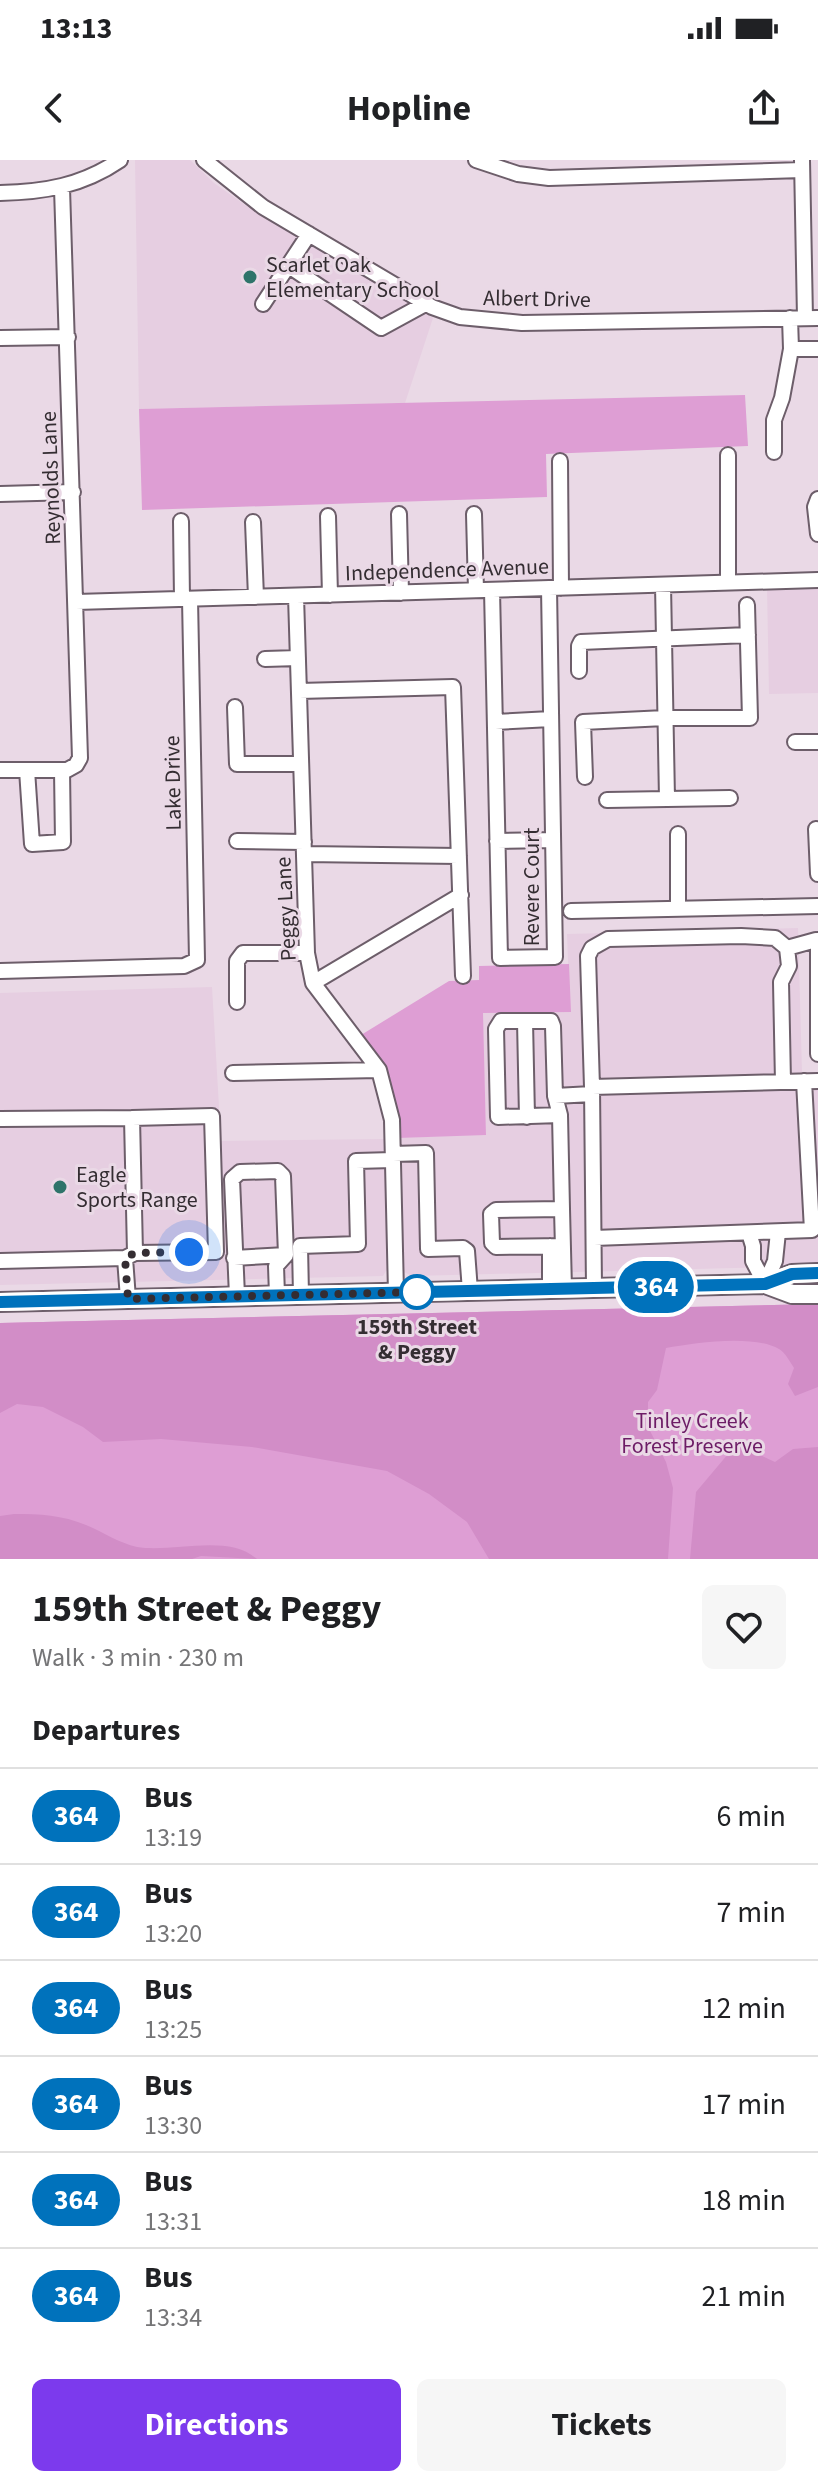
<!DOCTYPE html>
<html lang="en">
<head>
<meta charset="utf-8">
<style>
	:root { --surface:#fff; --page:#f6f6f6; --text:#202124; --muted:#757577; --line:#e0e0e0; --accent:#7c3aed }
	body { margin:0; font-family:"Source Sans 3",sans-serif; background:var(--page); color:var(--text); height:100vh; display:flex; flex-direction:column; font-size:30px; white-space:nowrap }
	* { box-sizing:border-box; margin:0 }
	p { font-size:26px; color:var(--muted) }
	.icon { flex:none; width:44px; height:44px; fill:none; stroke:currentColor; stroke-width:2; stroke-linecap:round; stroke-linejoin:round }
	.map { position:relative; height:1399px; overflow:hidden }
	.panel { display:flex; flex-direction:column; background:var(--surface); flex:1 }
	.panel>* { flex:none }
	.badge { padding:0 16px; border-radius:26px; font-size:28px; line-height:52px }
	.you { position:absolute; width:40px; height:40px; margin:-20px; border:6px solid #fff; border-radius:50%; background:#1a73e8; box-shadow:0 0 0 12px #1a73e833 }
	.map>.badge { position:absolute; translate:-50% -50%; box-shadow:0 0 0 4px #fff }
	h2 { padding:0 32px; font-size:30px; line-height:72px }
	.round { display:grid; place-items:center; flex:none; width:84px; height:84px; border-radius:12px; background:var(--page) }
	.overview { display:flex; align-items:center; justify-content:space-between; height:136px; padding:0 32px }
	h1 { font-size:38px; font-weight:700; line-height:60px }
	.cta { display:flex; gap:16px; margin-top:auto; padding:16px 32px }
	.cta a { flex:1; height:92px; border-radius:12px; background:var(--accent); color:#fff; font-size:32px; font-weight:700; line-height:92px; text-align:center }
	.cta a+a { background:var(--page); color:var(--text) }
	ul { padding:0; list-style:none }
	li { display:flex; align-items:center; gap:24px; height:96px; padding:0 32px; border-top:2px solid var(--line) }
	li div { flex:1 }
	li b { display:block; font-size:30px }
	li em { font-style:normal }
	li .badge { min-width:88px; font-weight:700; text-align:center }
	.status { display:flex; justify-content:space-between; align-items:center; height:56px; padding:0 40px; background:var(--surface); direction:ltr }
	.status svg { height:22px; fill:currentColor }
	header { display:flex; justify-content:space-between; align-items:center; height:104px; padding:0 32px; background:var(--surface); font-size:36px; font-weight:700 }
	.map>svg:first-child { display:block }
</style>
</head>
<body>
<div class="status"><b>13:13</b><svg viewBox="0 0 49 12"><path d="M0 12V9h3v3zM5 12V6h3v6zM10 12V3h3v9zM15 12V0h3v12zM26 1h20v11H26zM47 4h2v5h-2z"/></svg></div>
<header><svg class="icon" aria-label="back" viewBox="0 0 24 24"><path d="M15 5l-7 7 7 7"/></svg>Hopline<svg class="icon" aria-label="share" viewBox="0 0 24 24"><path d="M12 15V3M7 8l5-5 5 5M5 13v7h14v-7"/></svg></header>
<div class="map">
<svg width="818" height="1399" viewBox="0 0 818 1399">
	<rect width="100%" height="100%" fill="#ead9e6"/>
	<path fill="#e6cee1" d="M135,0h55l24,23 34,24 185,111 -28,85 -266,6z
		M818,425v108l-49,1 -2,-107z
		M798,768l4,144h16v194l-406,10 -8,-4 -6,-134 88,-4 -4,-121 88,-1 -3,-78z
		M212,827l9,154 163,-2 5,127 -6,10 -383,9v-292z"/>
	<path fill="#de9ed4" d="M745,235l3,51 -202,8 1,43 -405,13 -3,-101z
		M569,804l2,48 -88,1 3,122 -88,3c-3,-48 -12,-63 -37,-103l88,-54 30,-1v-14z
		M818,1144v255h-818v-236z"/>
	<path fill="#d28dc7" d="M818,1144v83l-23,9 -7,-12 6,-16c-4,-6 -9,-16 -15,-19 -27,-15 -85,-6 -113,-1l-9,42 -9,12v25l18,35 7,26 -5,71h-179l-22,-37 -38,-28 -42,-23 -135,-24 -91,-8 -58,3 -20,-15 -40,-20 -26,-3 -17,9v-90z
		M746,1282l12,12 17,8 18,-13 25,-2v112h-128l6,-67 32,-38z
		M14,1354c26,0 48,1 72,11 17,7 33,18 51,22 36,6 91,-14 120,12l-56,-3 -9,3h-192v-43z"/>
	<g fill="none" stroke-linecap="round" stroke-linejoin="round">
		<g stroke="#6d5e6a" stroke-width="18">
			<path id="minor" d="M204,0l59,47 169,100 28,10 62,6 296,-5
				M476,0l42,14 31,4 253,-8
				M802,0l3,158
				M0,33c44,-1 82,-7 120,-33
				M289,106l92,62 44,-24
				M263,144l46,-70
				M790,158l1,31h27
				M0,178l68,-1
				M774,292v-32l8,-22 9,-49
				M728,295v127
				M560,301l1,127
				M0,334l73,-2
				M818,339l-3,8 3,27
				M399,354l2,79
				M474,354l2,76
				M328,356l2,79
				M181,361l1,78
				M253,362l3,75
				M492,430l8,368 55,-1 -6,-369
				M296,436l11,357 6,30 66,87 13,50 4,173
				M76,442l742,-22
				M265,499l33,-1
				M579,511v-25l2,-4 167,-7
				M299,531l154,-4 10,289
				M235,547l2,57h64
				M495,562l56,-3
				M795,582h23
				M0,610h67l9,-5 4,-7 -18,-570
				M27,610l5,74 31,-2 -1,-72
				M585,617l-2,-55 82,-4h85l-3,-113
				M667,639l63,-1
				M607,640l60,-1 -4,-214
				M816,669l2,45
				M678,674v75
				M237,681l67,1
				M497,681l56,-1
				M304,694l155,2
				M571,751l247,-5
				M818,780v114
				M787,788l29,-8
				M0,811l184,-5 13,-6 -7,-361
				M313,823l148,-88
				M237,842v-41l6,-8h64
				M501,861h50l2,5 2,70 5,19 -62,2 -2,-88z
				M525,861l2,96
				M233,913l146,-3
				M592,927l-4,-131 4,-8 16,-9 133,-3 34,2 12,10 2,18 -8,16 2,100
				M555,936l37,-2
				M560,955l2,94 -66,1 -5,4 1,29 4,4 67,-1
				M132,958l80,-2 4,136 -81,1
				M0,959l132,-1 3,135 -10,5 3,41
				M393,994l33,-1 2,96 35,-1 4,3 3,40
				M562,1049l2,80
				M749,1073l4,13v15l12,23
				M594,1078l218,-8 -8,-149
				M234,1098l52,-3
				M0,1101l125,-3
				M765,1124l10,-23 3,-29
				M594,1128l-2,-201 226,-6
				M550,1129v-43
				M301,1135l-1,-49 58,-2 -2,-83 37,-1
				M237,1136l-5,-117 8,-7 38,-1 5,5 3,79 -10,11 1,29"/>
		</g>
		<g stroke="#6d5e6a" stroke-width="22">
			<path id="major" d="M765,1124l27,10h26
				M0,1142l765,-18 27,-10 26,-1"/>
		</g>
		<use href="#minor" stroke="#fff" stroke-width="14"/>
		<use href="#major" stroke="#fff" stroke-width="18"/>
	</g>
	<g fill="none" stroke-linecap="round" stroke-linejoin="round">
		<g stroke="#fff" stroke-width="18">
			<path id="line" d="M0,1142l765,-18 27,-10 26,-1"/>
		</g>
		<use href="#line" stroke="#0072bc" stroke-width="12"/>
		<path stroke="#342d32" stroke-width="8" stroke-dasharray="0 14.4" d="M189,1092l-54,1 -10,5 3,41 293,-7h-4"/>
	</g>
	<g fill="#2e746a" stroke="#ead9e6" stroke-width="3">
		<circle cx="250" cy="117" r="8"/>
		<circle cx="60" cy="1027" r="8"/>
	</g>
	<circle fill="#fff" stroke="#0072bc" stroke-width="4" cx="417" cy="1132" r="16"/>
	<g text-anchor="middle" stroke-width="6" stroke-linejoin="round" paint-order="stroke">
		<g font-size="22" fill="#342d32" stroke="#ead9e6" text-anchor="start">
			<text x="266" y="112">Scarlet Oak<tspan x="266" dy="25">Elementary School</tspan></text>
			<text x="76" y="1022">Eagle<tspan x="76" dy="25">Sports Range</tspan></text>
		</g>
		<g font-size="22" fill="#342d32" stroke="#ead9e6">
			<text transform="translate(537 138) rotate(1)" y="8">Albert Drive</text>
			<text transform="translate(50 318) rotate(-92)" y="8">Reynolds Lane</text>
			<text transform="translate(447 409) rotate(-2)" y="8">Independence Avenue</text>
			<text transform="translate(172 623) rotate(-91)" y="8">Lake Drive</text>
			<text transform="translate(531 727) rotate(-90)" y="8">Revere Court</text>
			<text transform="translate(285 749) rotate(-93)" y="8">Peggy Lane</text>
		</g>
		<g font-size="22" font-weight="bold" fill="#342d32" stroke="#ead9e6">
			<text x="417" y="1174">159th Street<tspan x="417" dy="25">&amp; Peggy</tspan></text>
		</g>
		<g font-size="22" fill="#6d1c66" stroke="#ead9e6">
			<text x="692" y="1268">Tinley Creek<tspan x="692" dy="25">Forest Preserve</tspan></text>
		</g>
	</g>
</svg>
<div class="you" style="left:189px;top:1092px"></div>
<b class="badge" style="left:656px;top:1127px;background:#0072bc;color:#fff">364</b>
</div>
<section class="panel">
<div class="overview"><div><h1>159th Street &amp; Peggy</h1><p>Walk · 3 min · 230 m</p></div><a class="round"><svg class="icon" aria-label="heart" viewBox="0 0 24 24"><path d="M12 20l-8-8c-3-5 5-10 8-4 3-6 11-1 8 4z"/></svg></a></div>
<h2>Departures</h2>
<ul>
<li><span class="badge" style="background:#0072bc;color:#fff">364</span><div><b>Bus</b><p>13:19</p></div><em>6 min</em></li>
<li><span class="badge" style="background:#0072bc;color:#fff">364</span><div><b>Bus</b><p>13:20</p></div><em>7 min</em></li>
<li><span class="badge" style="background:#0072bc;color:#fff">364</span><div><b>Bus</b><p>13:25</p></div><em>12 min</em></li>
<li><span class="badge" style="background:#0072bc;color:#fff">364</span><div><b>Bus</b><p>13:30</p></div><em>17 min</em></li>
<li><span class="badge" style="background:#0072bc;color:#fff">364</span><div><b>Bus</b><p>13:31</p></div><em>18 min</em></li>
<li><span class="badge" style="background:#0072bc;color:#fff">364</span><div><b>Bus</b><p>13:34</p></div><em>21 min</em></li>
</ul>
<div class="cta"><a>Directions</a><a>Tickets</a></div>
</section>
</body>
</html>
